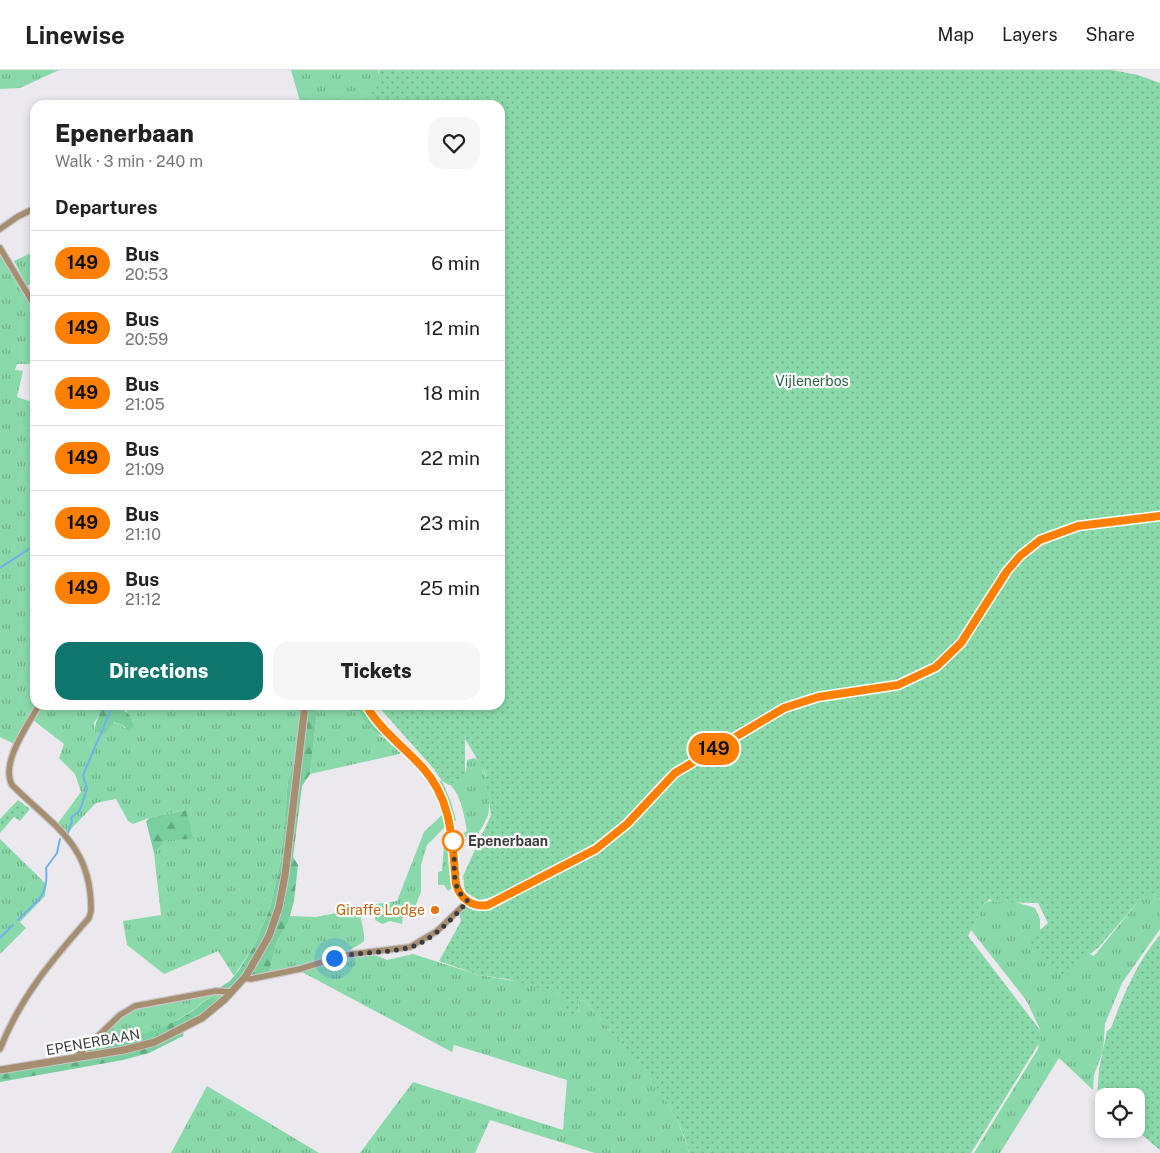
<!DOCTYPE html>
<html lang="en">
<head>
<meta charset="utf-8">
<style>
	:root { --surface:#fff; --page:#f6f6f6; --text:#222; --muted:#767676; --line:#e0e0e0; --accent:#0f766e }
	body { margin:0; font-family:"Public Sans",sans-serif; background:var(--page); color:var(--text); height:100vh; display:flex; flex-direction:column; font-size:19px; white-space:nowrap }
	* { box-sizing:border-box; margin:0 }
	p { font-size:16px; color:var(--muted) }
	.icon { flex:none; width:28px; height:28px; fill:none; stroke:currentColor; stroke-width:2; stroke-linecap:round; stroke-linejoin:round }
	.map { position:relative; flex:1; overflow:hidden }
	.details { position:absolute; left:30px; top:30px; width:475px; height:610px; display:flex; flex-direction:column; background:var(--surface); border-radius:15px; box-shadow:0 2px 8px #0003 }
	.details>* { flex:none }
	.badge { padding:0 10px; border-radius:16px; font-size:18px; line-height:32px }
	.tools { position:absolute; left:1095px; top:1018px; display:grid; gap:10px }
	.tools a { display:grid; place-items:center; width:50px; height:50px; border-radius:10px; background:var(--surface); box-shadow:0 2px 8px #0003; font-size:25px }
	.you { position:absolute; width:25px; height:25px; margin:-12px; border:4px solid #fff; border-radius:50%; background:#1a73e8; box-shadow:0 0 0 8px #1a73e833 }
	.map>.badge { position:absolute; translate:-50% -50%; box-shadow:0 0 0 2px #fff }
	h2 { padding:0 25px; font-size:19px; line-height:45px }
	.round { display:grid; place-items:center; flex:none; width:52px; height:52px; border-radius:15px; background:var(--page) }
	.headline { display:flex; align-items:center; justify-content:space-between; height:85px; padding:0 25px }
	h1 { font-size:24px; font-weight:800; line-height:38px }
	.action { display:flex; gap:10px; margin-top:auto; padding:10px 25px }
	.action a { flex:1; height:58px; border-radius:15px; background:var(--accent); color:#fff; font-size:20px; font-weight:800; line-height:58px; text-align:center }
	.action a+a { background:var(--page); color:var(--text) }
	ul { padding:0; list-style:none }
	li { display:flex; align-items:center; gap:15px; height:65px; padding:0 25px; border-top:1px solid var(--line) }
	li div { flex:1 }
	li b { display:block; font-size:19px }
	li em { font-style:normal }
	li .badge { min-width:55px; font-weight:700; text-align:center }
	header { display:flex; align-items:center; gap:30px; box-sizing:border-box; height:70px; padding:0 25px; background:var(--surface); border-bottom:1px solid var(--line) }
	header strong { font-size:24px }
	nav { display:flex; gap:28px; margin-inline-start:auto; font-size:18px }
	.map>svg:first-child { display:block }
</style>
</head>
<body>
<header>
<strong>Linewise</strong>
<nav><a>Map</a><a>Layers</a><a>Share</a></nav>
</header>
<div class="map">
<svg width="1160" height="1083" viewBox="0 0 1160 1083">
	<defs>
		<pattern id="grass-tufts" width="24" height="20" patternUnits="userSpaceOnUse" patternTransform="scale(1.25)"><rect width="24" height="20" fill="#8ad9aa"/><path d="M3 7l-1-3M5 7V3M7 7l1-3M15 17l-1-3M17 17v-4M19 17l1-3" fill="none" stroke="#72b18c"/></pattern>
		<pattern id="forest-firs" width="22" height="20" patternUnits="userSpaceOnUse" patternTransform="scale(1.25)"><rect width="22" height="20" fill="#79cf9d"/><path d="M5 1l3.5 6h-7zM16 11l3.5 6h-7z" fill="#64a981"/></pattern>
		<pattern id="park-dots" width="8" height="8" patternUnits="userSpaceOnUse" patternTransform="scale(1.25)"><rect width="8" height="8" fill="#8ad9aa"/><path d="M2 2h.1M6 6h.1" fill="none" stroke="#72b18c" stroke-width="1.8" stroke-linecap="round"/></pattern>
	</defs>
	<rect width="100%" height="100%" fill="#ece9ee"/>
	<path fill="url(#grass-tufts)" d="M0,0h59l-39,18 -20,1z
		M291,0h87c1,16 -4,24 -16,35h-61z
		M35,181v30l-8,5 -13,-25z
		M0,182l35,59v53h-18l-2,6 8,1 -6,26 18,6v302h2l-23,39 -14,-7z
		M42,635h60v6l-8,12 1,9 13,-4 3,-6 10,2 4,5 2,-18 -9,-6h186l-8,51 -8,24 -7,79 -11,49 -15,36 -21,32 -16,-25 -54,23 -37,-29 -4,-24 38,-6 -7,-62 12,-13 19,-30 -36,8 -16,6 -5,-3 -12,-22 -20,4 -29,30 -9,-10 23,-31 -6,-18 -16,-16 5,-14 -31,-24z
		M318,635h38l16,23 9,9 9,2 14,14 -94,21z
		M475,688c13,8 16,42 13,57 -3,8 -9,17 -13,24l-10,-2 -1,-4 3,-2c-3,-16 -6,-38 -19,-48l18,-12 1,-11z
		M436,710l6,1 9,21 5,18 -2,2 -8,-23z
		M444,743l3,12 -20,20 -6,20v27l-9,22 -9,1 -1,9 -12,-3 -8,3 -7,-4 1,-16 21,-3 27,-69z
		M0,769l46,45 -1,12 -25,26 6,6 -26,26z
		M451,774l1,44 -4,3 -4,-6h-6v-13l4,-1 2,-26z
		M1148,819l12,10v30l-38,54 -17,41 -2,27 -9,24 -1,15 -34,-32 -59,95h-26l64,-104 2,-20 -14,-29 -55,-70 14,-27c16,-8 35,1 50,5l5,11v12l54,25z
		M361,838c-2,12 4,21 3,33 -9,8 -19,10 -29,18 19,-3 34,-9 52,1l26,-6 66,21 41,7 39,12 19,19 1,-11 5,-2c39,47 90,93 105,153h-94l-105,-33 -15,33h-115l53,-71 150,48 4,-50 -113,-35 -2,7 -152,-81 -33,8 10,-38 11,-18 1,-7 27,1z
		M219,923l4,4 -5,4 -3,-3c-11,-1 -15,8 -23,13 -15,10 -56,31 -73,26l-8,-12 31,-20z
		M207,1016l112,67h-148z"/>
	<path fill="url(#forest-firs)" d="M102,635c17,0 27,4 32,21l-5,5 -8,-7 -7,-2 -9,11 -10,-1c-1,-11 6,-16 7,-27z
		M304,635h14l-8,69 -8,12 -9,71 5,8 -4,36 -6,22 -11,18 -10,38 -33,5 -7,5 -11,1 14,-9 9,-11 16,-26 15,-36 11,-49 7,-79 8,-24z
		M356,635h7l27,34c-16,-3 -27,-20 -34,-34z
		M186,740l7,29 -27,1 -12,13 -8,-32 3,-3z
		M210,928h5l3,3 -34,27 -1,8 -34,17 -26,7 -123,22v-14l79,-12 32,-31 8,12c16,4 62,-17 75,-27 6,-5 10,-9 16,-12z"/>
	<path fill="url(#park-dots)" d="M379,0h733l26,5 22,8v816l-12,-9 -49,57 -37,29 -34,-35 20,-18 -10,-20 -45,-1 -3,-3 -5,4 -17,33 72,94 1,10 -70,113h-282c-10,-52 -71,-112 -105,-153l-5,2 -1,11 -6,5 -13,-24 -52,-15 -28,-4 -40,-14 22,-40 -2,-8 6,-6 19,3 15,-5 -3,-9 -17,4 -14,-8 -2,-16 28,-61 -6,-43 -20,-33v37l-16,9 -7,-4 -9,-13 -56,-63h123v-600h-136l12,-18z
		M18,730l12,9 -10,12 -6,-4 -14,16v-14z
		M1160,865v215l-25,-21 1,-33h-32v9l-7,-6 2,-29 8,-39 4,-3c13,-34 25,-65 49,-93z"/>
	<g fill="none" stroke-linecap="round" stroke-linejoin="round">
		<path stroke="#72b0ee" stroke-width="2" d="M0,498l35,-23
			M68,763l4,-11 -1,-4 9,-8 7,-21 -4,-14 30,-70
			M18,850c19,-20 31,-23 28,-52l11,-15 3,-14
			M0,868l13,-13"/>
		<g stroke="#c9c6cb" stroke-width="8">
			<path id="minor" d="M0,159l17,-12 18,-9
				M0,178l35,58
				M244,908l7,1 49,-10 45,-14 65,-8 27,-16 31,-30
				M0,979c21,-53 52,-89 89,-131l2,-7c1,-67 -38,-85 -79,-126 -12,-22 16,-60 27,-80
				M75,988l45,-43 15,-9 81,-15 16,1"/>
		</g>
		<g stroke="#c9c6cb" stroke-width="9">
			<path id="tertiary" d="M366,635c14,25 38,42 57,63 30,34 29,75 32,116 5,15 18,24 33,21l108,-56 31,-25 37,-42 14,-11 113,-66 27,-8 81,-12 37,-18 25,-24 53,-81 33,-25 32,-11 81,-10
				M0,1000l124,-20 31,-8 47,-24 23,-19 21,-23 23,-40 10,-29 6,-32 20,-170"/>
		</g>
		<use href="#minor" stroke="#a68e71" stroke-width="5.5"/>
		<use href="#tertiary" stroke="#a68e71" stroke-width="7"/>
	</g>
	<g fill="none" stroke-linecap="round" stroke-linejoin="round">
		<g stroke="#fff" stroke-width="11">
			<path id="line" d="M366,635c14,25 38,42 57,63 30,33 29,75 33,116 4,15 17,24 32,21l108,-56 31,-25 48,-51 109,-65 34,-11 80,-12 38,-18 25,-24 46,-72 13,-15 20,-16 38,-14 82,-10"/>
		</g>
		<use href="#line" stroke="#ff8000" stroke-width="8"/>
		<path stroke="#3c3b3d" stroke-width="5" stroke-dasharray="0 9" d="M334,888c25,-7 53,-4 77,-11 22,-7 42,-29 57,-46 -20,-13 -11,-40 -15,-60"/>
	</g>
	<circle fill="#fff" stroke="#ff8000" stroke-width="2.5" cx="453" cy="771" r="10"/>
	<circle fill="#e8710a" stroke="#fff" stroke-width="2" cx="435" cy="840" r="5"/>
	<g text-anchor="middle" stroke-width="4.5" stroke-linejoin="round" paint-order="stroke">
		<g font-size="14" fill="#256342" stroke="#fff">
			<text x="812" y="316">Vijlenerbos</text>
		</g>
		<g font-size="14" font-weight="bold" fill="#3c3b3d" stroke="#fff" text-anchor="start">
			<text x="468" y="776">Epenerbaan</text>
		</g>
		<g font-size="14" fill="#c56008" stroke="#fff" text-anchor="end">
			<text x="425" y="845">Giraffe Lodge</text>
		</g>
		<g font-size="14" fill="#3c3b3d" stroke="#fff">
			<text transform="translate(93 972) rotate(-10)" y="5">EPENERBAAN</text>
		</g>
	</g>
</svg>
<div class="tools">
<a><svg class="icon" aria-label="locate" viewBox="0 0 24 24"><circle cx="12" cy="12" r="6"/><path d="M12 2v4M12 18v4M2 12h4M18 12h4"/></svg></a>
</div>
<div class="you" style="left:334px;top:888px"></div>
<b class="badge" style="left:714px;top:679px;background:#ff8000;color:#111">149</b>
<section class="details">
<div class="headline"><div><h1>Epenerbaan</h1><p>Walk · 3 min · 240 m</p></div><a class="round"><svg class="icon" aria-label="heart" viewBox="0 0 24 24"><path d="M12 20l-8-8c-3-5 5-10 8-4 3-6 11-1 8 4z"/></svg></a></div>
<h2>Departures</h2>
<ul>
<li><span class="badge" style="background:#ff8000;color:#111">149</span><div><b>Bus</b><p>20:53</p></div><em>6 min</em></li>
<li><span class="badge" style="background:#ff8000;color:#111">149</span><div><b>Bus</b><p>20:59</p></div><em>12 min</em></li>
<li><span class="badge" style="background:#ff8000;color:#111">149</span><div><b>Bus</b><p>21:05</p></div><em>18 min</em></li>
<li><span class="badge" style="background:#ff8000;color:#111">149</span><div><b>Bus</b><p>21:09</p></div><em>22 min</em></li>
<li><span class="badge" style="background:#ff8000;color:#111">149</span><div><b>Bus</b><p>21:10</p></div><em>23 min</em></li>
<li><span class="badge" style="background:#ff8000;color:#111">149</span><div><b>Bus</b><p>21:12</p></div><em>25 min</em></li>
</ul>
<div class="action"><a>Directions</a><a>Tickets</a></div>
</section>
</div>
</body>
</html>
